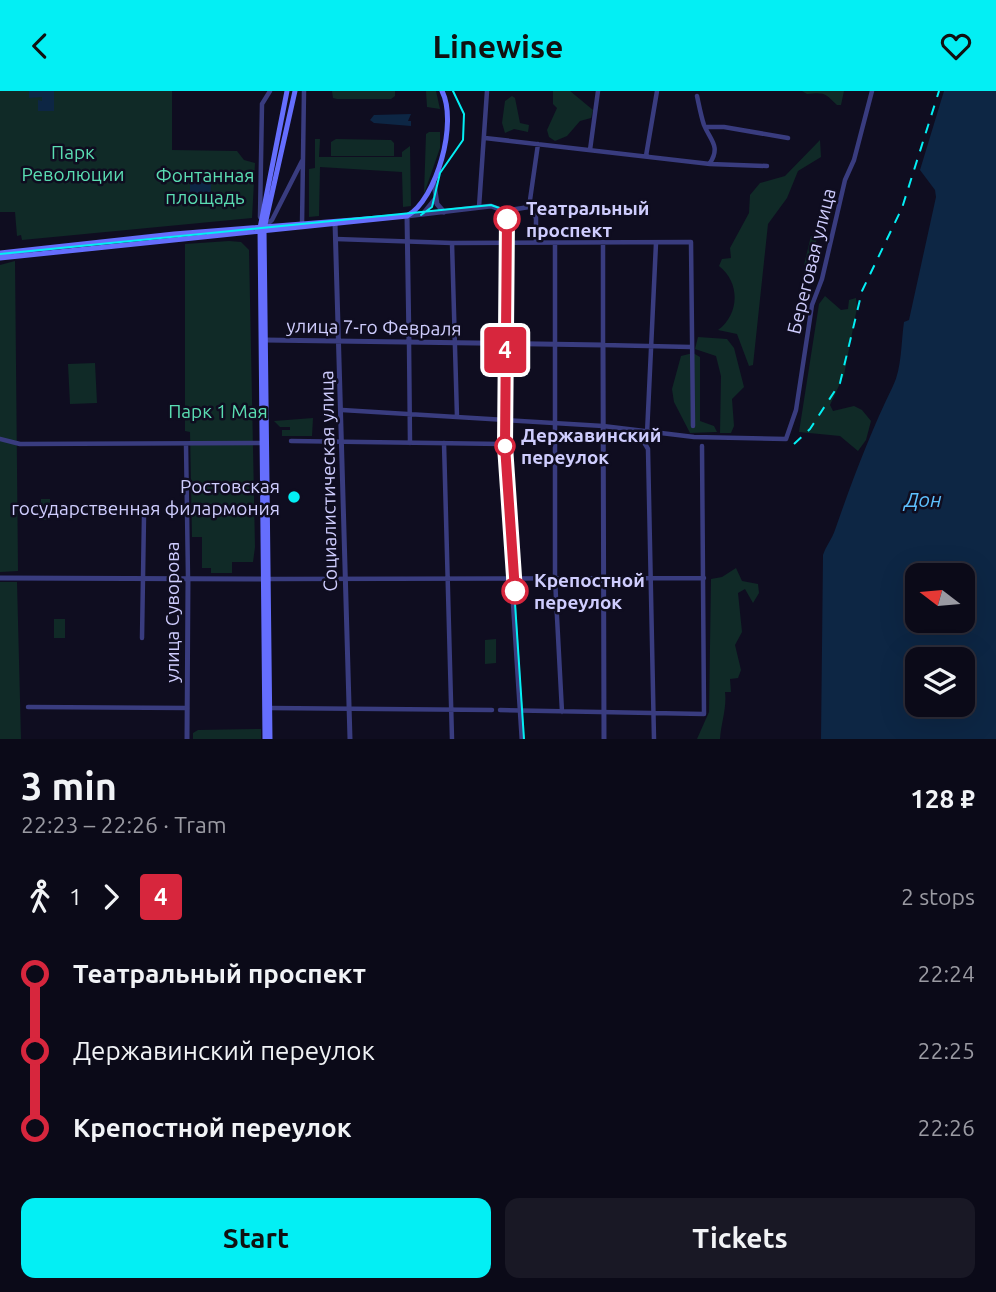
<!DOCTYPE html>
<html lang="en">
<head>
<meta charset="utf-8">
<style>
	:root { --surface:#0b0a18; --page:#191825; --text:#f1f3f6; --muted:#9a9aa2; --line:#2b2b37; --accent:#03eff4 }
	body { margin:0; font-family:Ubuntu,sans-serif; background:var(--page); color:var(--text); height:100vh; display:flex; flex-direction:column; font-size:26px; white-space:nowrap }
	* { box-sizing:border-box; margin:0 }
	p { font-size:23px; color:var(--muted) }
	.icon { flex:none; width:38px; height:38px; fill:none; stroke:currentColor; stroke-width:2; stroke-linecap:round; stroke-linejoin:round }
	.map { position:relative; height:648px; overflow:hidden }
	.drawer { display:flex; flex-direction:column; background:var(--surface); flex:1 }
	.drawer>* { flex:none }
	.badge { padding:0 14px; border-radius:5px; font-size:24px; line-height:46px }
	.needle { width:46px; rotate:286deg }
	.buttons { position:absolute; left:905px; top:472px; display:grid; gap:14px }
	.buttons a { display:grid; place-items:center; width:70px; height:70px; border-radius:14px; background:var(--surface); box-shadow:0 7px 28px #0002,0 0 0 2px var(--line); font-size:35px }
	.map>.badge { position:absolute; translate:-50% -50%; box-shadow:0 0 0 4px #fff }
	.legs { display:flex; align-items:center; gap:10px; height:77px; padding:0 21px; font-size:23px }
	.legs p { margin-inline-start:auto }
	.head { display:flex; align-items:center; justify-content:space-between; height:119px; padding:0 21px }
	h1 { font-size:38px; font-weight:600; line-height:52px }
	.cta { display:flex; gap:14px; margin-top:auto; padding:14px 21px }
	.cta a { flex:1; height:80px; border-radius:14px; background:var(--accent); color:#111; font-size:28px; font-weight:600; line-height:80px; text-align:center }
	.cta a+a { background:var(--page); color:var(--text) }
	ul { padding:0 21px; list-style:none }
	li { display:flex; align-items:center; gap:24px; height:77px; font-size:26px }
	li i { display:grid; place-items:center; width:10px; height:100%; margin:0 9px; background:currentColor }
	li i::after { content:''; width:18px; height:18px; margin:-9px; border:5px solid; border-radius:50%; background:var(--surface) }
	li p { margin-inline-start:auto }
	li:first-child i { background:linear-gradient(#0000 50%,currentColor 0) }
	li:last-child i { background:linear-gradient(currentColor 50%,#0000 0) }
	header { display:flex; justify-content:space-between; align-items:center; height:91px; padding:0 21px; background:var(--accent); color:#111; font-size:32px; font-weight:600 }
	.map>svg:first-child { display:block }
</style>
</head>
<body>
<header><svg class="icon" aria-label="back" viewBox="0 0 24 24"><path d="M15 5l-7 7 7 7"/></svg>Linewise<svg class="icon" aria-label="heart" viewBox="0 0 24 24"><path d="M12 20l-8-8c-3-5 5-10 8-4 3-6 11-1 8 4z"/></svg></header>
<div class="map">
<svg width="996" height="648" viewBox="0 0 996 648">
	<rect width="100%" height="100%" fill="#0f0d20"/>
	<path fill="#102a27" d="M0,0h172v59l65,1 7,9 11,3 -3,55 -230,22 -1,-5 -4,1 -2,-24h-15z
		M332,0h63v5l-4,3h-54l-4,-1z
		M426,0h10l4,18 -13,-2z
		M553,0h17l23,19 -2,8 -11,3 -13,15 -12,5 -6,-4 -2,-7 10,-22 -4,-4z
		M802,0h42l-3,14h-4c-12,-12 -13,-13 -30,-11z
		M512,5l3,2 5,25 9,2 -1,7 -14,-3 -9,4 -3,-10 3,-22z
		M429,41h11v16l-16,46 2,-60z
		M315,48h5l-1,18h83v-5l8,-6 1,60 -8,1 -1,-35 -82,-5 -1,49 -10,1v-48l6,-1z
		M336,48l55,1 3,3v13h-63v-14z
		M820,49l1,17 -23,14 -11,27 -19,26 -15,141 -4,1 -12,-32 -19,-4c21,-15 23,-47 1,-64l3,-7 9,-1 -1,-10 19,-35 1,-18 10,-12 25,-7z
		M811,145l6,2 -7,29 -6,-2z
		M229,150l12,1 8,8 6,297 -2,15h-21v11h-21v-5h-9v-31h-10l-2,-105 -5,-1v-187z
		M15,170l3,310 -18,1v-307z
		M825,205l16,14 7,-1 1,-9 7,-2 1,10 -13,67 -14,30 3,6 21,-5 8,4 9,11 -5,19 -8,11 -18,-15 -41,-4 20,-128z
		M698,246l29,2 7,9 10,39 -12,12 2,27 -3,7h-11l1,-57 -5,-20 -21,-7z
		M693,262l7,4v64l14,5 3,6 -27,1 -16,-31 -2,-13 9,-33z
		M95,272l2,40 -27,1 -2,-40z
		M313,327l-1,18h-30v-6h8v-3h-10l-6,-6z
		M41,408h9v21h-10z
		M736,477l6,13 16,3 1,9 -6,10 -8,-14 -7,4 4,39 -7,13 6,25 -3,8 -8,1 1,13h-6c2,16 -4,31 -5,47h-23l12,-27 2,-133 11,-2z
		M0,491h17l4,157h-21z
		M54,528h11v19h-11z
		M496,548v24l-11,1v-24z
		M261,638v10h-68v-6l5,-3z"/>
	<path fill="#0d2644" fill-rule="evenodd" d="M29,0h25v20h-16v-11l4,1v-4l-13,1z
		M944,0h52v648h-175l2,-184c3,-9 9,-16 12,-25 17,-49 35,-97 58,-144 9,-18 8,-44 11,-64l5,-2 27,-123 -1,-7 -15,-20zM917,485h45v45h-45zM917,569h45v45h-45z
		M411,23l-3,7h3v5l-37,-3 -4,-3 4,-5z
		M190,83h21v21h-21z"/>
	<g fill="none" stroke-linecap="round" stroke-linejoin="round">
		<path stroke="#393c7f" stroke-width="4.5" d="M697,5c2,9 4,20 7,29 6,15 17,21 6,38
			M705,36h19l64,11
			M485,47l225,26 57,2
			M590,59l8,-59
			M646,65l11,-65
			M479,116l8,-116
			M504,120l25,-4
			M260,126l2,-113 8,-13
			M302,134l2,-134
			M265,135l7,-6 30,-59
			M336,148l116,4 239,-1 2,184
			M536,151v-24l-7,-11 9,-63
			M603,151v103l88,2
			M452,152l5,174
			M555,152v336l7,133
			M409,251l1,101
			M342,319l261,16 91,11 92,2 10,-29 16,-105 10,-26 23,-99 9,-20 18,-69
			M638,341l10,17 6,290
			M647,343l9,-191
			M0,348l20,5 241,-1
			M291,350l212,3
			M444,352l8,296
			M186,353l2,134
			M267,488l437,-1
			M142,547l2,-122
			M28,616l159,1
			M269,617l223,2
			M500,619l204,4 -2,-268"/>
		<path stroke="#393c7f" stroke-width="5" d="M434,92l3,21 7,8
			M423,123l12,-15
			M335,131l15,517
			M265,249l338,5 1,394
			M409,251l-2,-126 84,-10 13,5 -1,234 19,294
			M0,487l262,1
			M187,648l1,-161"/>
		<path stroke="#656efd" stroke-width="5" d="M0,162l174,-19 230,-18
			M0,167l407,-42c30,-17 51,-94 35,-125
			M265,648l-5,-511 27,-137
			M270,648l-6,-510 31,-138"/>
		<path stroke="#03eff4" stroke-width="2" d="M421,124l11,-8 8,-34 23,-33 1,-26 -11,-23
			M0,163l491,-49 14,5v242l19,287"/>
		<path stroke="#03eff4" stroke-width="2" stroke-dasharray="10 9" stroke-linecap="butt" d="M794,353l16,-15 30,-46 22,-92 40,-83 37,-117"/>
	</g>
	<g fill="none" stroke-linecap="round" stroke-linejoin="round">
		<g stroke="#fff" stroke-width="16">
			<path id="line-1" d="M507,128l-2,227 10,145"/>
		</g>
		<use href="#line-1" stroke="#d7263d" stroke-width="10"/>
	</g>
	<g fill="#fff" stroke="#d7263d" stroke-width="3.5">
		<circle cx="507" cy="128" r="12"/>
		<circle cx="505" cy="355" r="9"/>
		<circle cx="515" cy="500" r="12"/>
	</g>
	<circle fill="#03eff4" stroke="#0f0d20" stroke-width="2.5" cx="294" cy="406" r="7"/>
	<g text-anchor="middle" stroke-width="5" stroke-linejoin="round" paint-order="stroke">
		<g font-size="19" fill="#5addb2" stroke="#0f0d20">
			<text x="73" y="68">Парк<tspan x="73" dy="22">Революции</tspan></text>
			<text x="205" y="91">Фонтанная<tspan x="205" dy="22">площадь</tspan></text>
			<text x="218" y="327">Парк 1 Мая</text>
		</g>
		<g font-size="19" font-weight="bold" fill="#cfcdfe" stroke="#0f0d20" text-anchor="start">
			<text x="526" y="124">Театральный<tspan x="526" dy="22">проспект</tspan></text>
			<text x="521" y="351">Державинский<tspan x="521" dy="22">переулок</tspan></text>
			<text x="534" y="496">Крепостной<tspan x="534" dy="22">переулок</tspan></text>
		</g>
		<g font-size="19" fill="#cfcdfe" stroke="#0f0d20">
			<text transform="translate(811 170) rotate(-76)" y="7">Береговая улица</text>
			<text transform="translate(374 236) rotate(1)" y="7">улица 7-го Февраля</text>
			<text transform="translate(328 390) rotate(-91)" y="7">Социалистическая улица</text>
			<text transform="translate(172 521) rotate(-90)" y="7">улица Суворова</text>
		</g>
		<g font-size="19" fill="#cfcdfe" stroke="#0f0d20" text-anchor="end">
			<text x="280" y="402">Ростовская<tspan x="280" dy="22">государственная филармония</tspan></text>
		</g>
		<g font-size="21" font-style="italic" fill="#5dbffd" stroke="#0f0d20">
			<text x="923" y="416">Дон</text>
		</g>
	</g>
</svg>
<div class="buttons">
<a><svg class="needle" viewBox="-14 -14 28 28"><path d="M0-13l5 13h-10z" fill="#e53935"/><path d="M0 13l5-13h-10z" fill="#9a9aa2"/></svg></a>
<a><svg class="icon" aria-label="layers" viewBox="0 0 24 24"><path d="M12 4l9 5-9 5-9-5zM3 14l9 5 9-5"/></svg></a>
</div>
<b class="badge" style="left:505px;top:259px;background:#d7263d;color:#fff">4</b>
</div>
<section class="drawer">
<div class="head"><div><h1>3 min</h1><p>22:23 – 22:26 · Tram</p></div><b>128 ₽</b></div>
<div class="legs"><svg class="icon" aria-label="walk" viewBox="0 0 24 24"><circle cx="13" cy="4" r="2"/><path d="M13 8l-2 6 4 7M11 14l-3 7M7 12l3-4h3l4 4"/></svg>1<svg class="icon" aria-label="forward" viewBox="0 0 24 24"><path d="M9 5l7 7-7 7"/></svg><b class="badge" style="background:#d7263d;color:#fff">4</b><p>2 stops</p></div>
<ul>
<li><i style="color:#d7263d"></i><b>Театральный проспект</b><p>22:24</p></li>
<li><i style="color:#d7263d"></i><span>Державинский переулок</span><p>22:25</p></li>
<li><i style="color:#d7263d"></i><b>Крепостной переулок</b><p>22:26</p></li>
</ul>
<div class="cta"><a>Start</a><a>Tickets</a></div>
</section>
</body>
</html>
